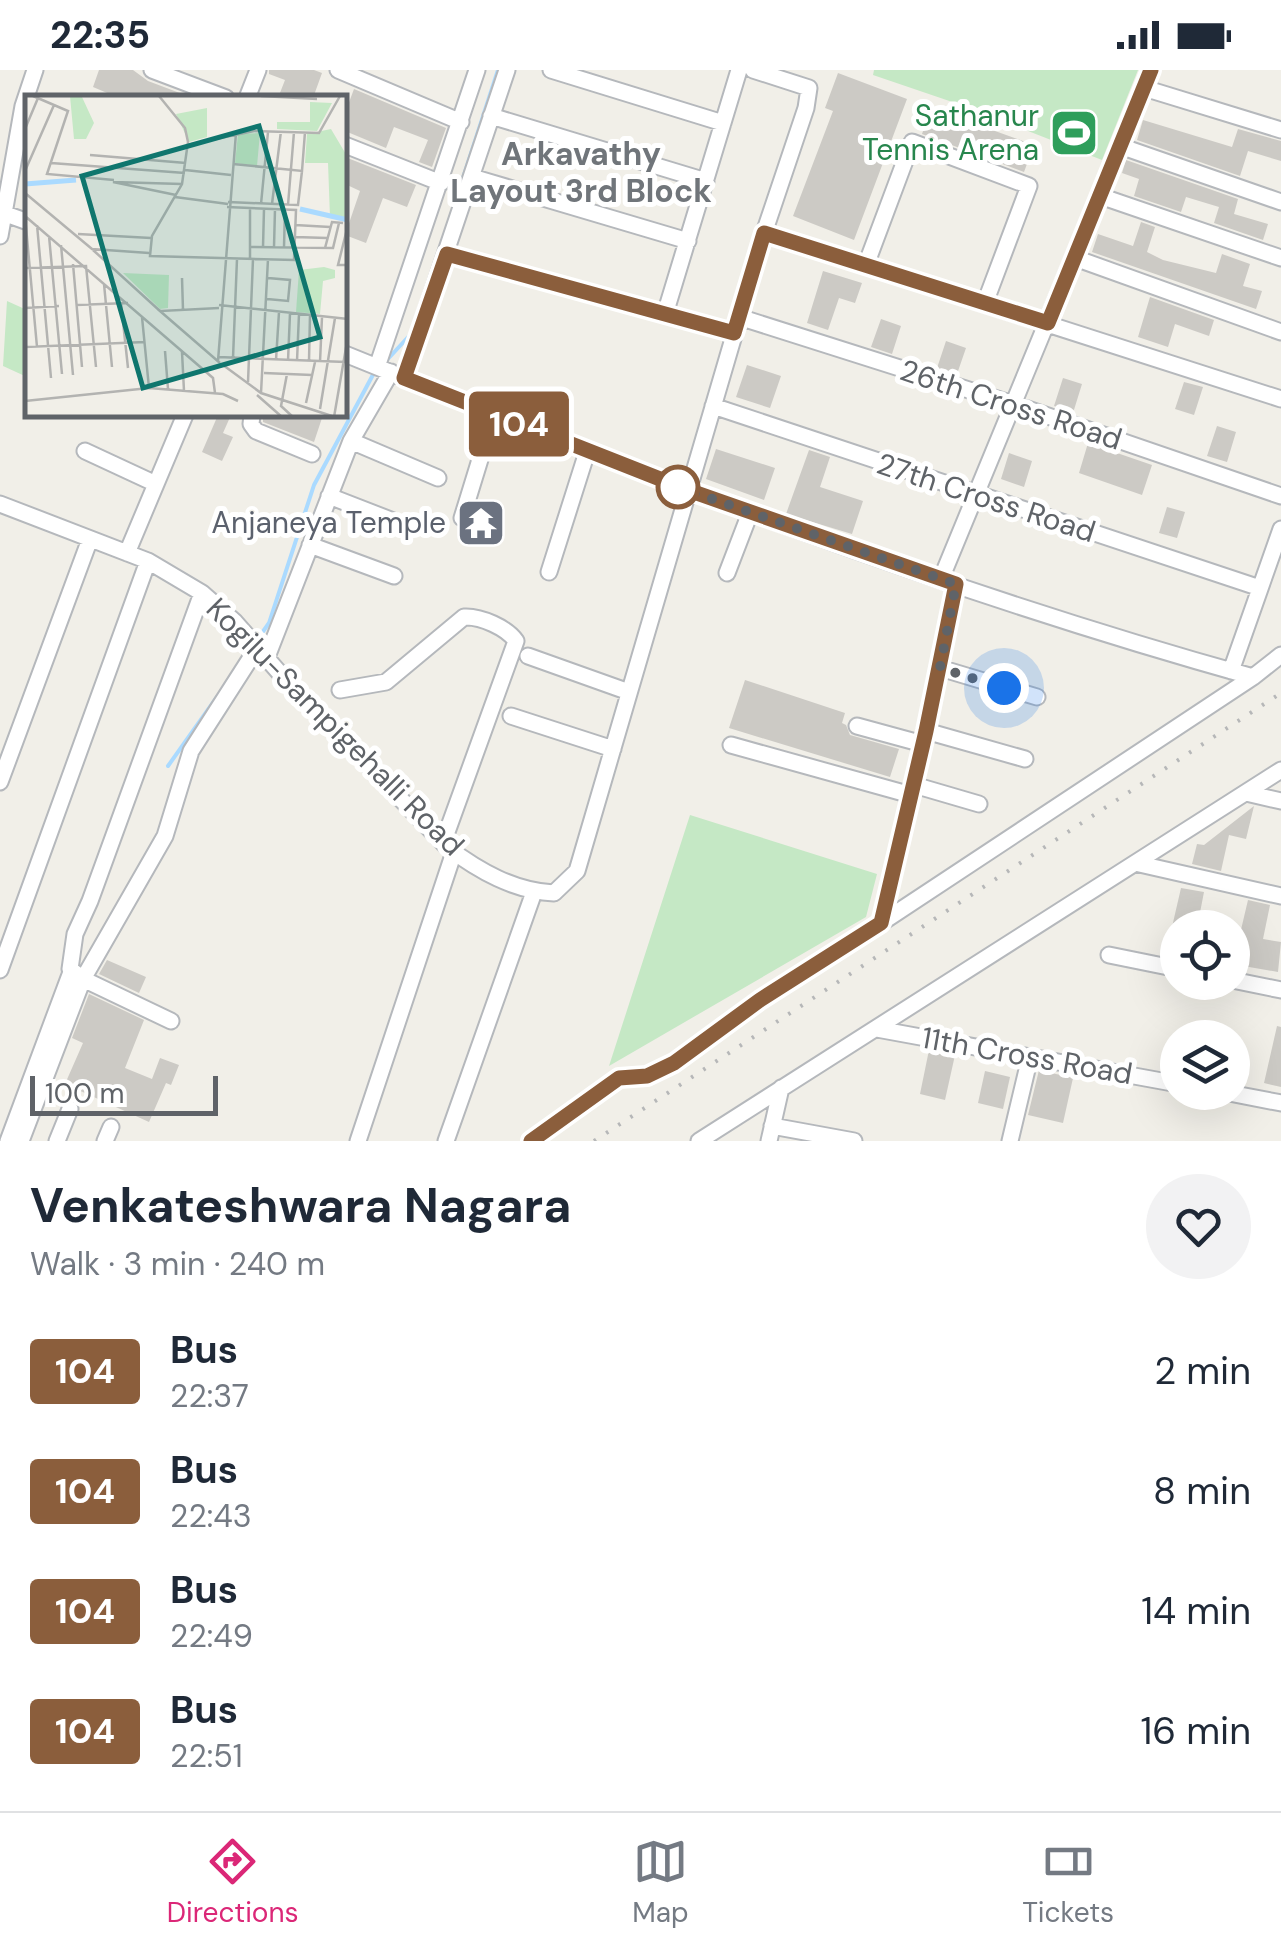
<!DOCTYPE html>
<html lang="en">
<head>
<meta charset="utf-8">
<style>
	:root { --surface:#fff; --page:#f2f2f3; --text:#1f2937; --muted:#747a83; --line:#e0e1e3; --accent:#db2777 }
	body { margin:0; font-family:"DM Sans",sans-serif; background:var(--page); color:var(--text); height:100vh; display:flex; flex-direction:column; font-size:38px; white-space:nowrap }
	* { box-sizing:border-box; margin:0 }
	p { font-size:32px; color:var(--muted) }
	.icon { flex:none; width:55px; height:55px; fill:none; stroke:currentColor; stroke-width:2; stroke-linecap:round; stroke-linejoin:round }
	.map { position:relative; height:1071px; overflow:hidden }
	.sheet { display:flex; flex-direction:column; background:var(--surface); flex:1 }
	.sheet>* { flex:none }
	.badge { padding:0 20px; border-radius:8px; font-size:35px; line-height:65px }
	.buttons { position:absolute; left:1160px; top:840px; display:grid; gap:20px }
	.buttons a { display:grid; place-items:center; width:90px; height:90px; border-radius:50%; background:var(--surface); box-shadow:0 10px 40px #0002; font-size:50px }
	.scale { position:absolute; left:30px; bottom:25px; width:188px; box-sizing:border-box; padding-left:10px; border:5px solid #5f6368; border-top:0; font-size:28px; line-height:35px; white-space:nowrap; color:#5f6368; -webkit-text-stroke:8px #fff; paint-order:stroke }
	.you { position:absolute; width:50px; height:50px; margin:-25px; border:8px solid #fff; border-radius:50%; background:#1a73e8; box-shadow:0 0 0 15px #1a73e833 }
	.map>.badge { position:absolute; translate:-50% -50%; box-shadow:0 0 0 5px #fff }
	.round { display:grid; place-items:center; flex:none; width:105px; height:105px; border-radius:52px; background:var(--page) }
	.overview { display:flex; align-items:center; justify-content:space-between; height:170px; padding:0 30px }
	h1 { font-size:48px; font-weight:700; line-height:75px }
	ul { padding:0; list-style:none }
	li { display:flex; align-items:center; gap:30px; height:120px; padding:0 30px }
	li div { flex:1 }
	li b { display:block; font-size:38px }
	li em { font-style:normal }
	li .badge { min-width:110px; font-weight:700; text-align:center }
	.status { display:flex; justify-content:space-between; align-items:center; height:70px; padding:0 50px; background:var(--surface); direction:ltr }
	.status svg { height:28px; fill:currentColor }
	.tab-bar { display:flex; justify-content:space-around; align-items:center; height:140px; border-top:2px solid var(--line); background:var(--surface); font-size:28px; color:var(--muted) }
	.tab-bar a { display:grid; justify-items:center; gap:5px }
	.tab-bar .current { color:var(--accent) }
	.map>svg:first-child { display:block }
</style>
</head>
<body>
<div class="status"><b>22:35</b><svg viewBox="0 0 49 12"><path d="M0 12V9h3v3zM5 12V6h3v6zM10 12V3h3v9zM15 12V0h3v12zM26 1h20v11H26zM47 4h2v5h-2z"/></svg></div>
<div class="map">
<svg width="1281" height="1071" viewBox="0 0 1281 1071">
	<rect width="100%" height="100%" fill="#f1efe8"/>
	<path fill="#c5e8c5" d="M874,0h264l-36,90 -135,-53 -94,-32z
		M7,231l20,9v67l-24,-11z
		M690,745l187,59 -11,43 -257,149z"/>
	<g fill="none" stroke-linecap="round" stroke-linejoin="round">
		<path stroke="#aadaff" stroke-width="4" d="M461,114l37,-114
			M386,291l24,-26
			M257,570l12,-17 45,-138 61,-114
			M168,696l49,-69"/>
	</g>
	<path fill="#cccac5" d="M99,0h34l15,11 45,17h-74l-26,-11z
		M269,0h45l8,3 -9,25h-35l7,-18 -16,-6z
		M838,3l69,26 -53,141 -61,-24 40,-105 -8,-3z
		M354,19l92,39 -14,39 -13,-5 9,-22 -34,-13 -8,21 -41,-17v-18z
		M931,38l103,37 -10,27 -102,-38z
		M1143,50l89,27 6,-18 43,12v20l-33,-10 -8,25 -103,-36z
		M345,87l71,28 -9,22 -24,-9 -17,45 -21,-8 15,-44 -15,-7z
		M1126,90l112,39 -4,15 34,10 -5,16 -49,-17 5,-16 -33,-10 -5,15 -47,-16 5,-17 -17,-6z
		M1141,152l14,5 -8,25 16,8 53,13 6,-19 28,10 -7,22 19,5 -6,18 -164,-57 6,-18 35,12z
		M823,201l39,12 -7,20 -16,-5 -11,32 -21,-7z
		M1150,227l64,23 -5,16 -34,-12 -7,23 -30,-10z
		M881,249l20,7 -9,28 -21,-7z
		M946,271l20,7 -9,26 -20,-6z
		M747,295l34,11 -11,32 -34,-11z
		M1063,308l19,6 -9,29 -19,-7z
		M1184,312l19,5 -9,28 -19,-6z
		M218,345h13l-8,18 10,4 -11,24 -20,-9z
		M263,345h60l-9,27 -51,-20z
		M1217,356l19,6 -9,30 -20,-6z
		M1088,373l64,22 -10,30 -63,-22z
		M716,379l59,19 -11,32 -58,-21z
		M809,380l21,7 -10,30 43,14 -11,33 -66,-20z
		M1009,383l23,8 -8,26 -23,-8z
		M1167,437l18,5 -8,26 -18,-5z
		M745,610l100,33 -3,10 4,2 4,10 49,14 -9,28 -161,-49z
		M1254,736l-8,33 -17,-4 -8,36 -29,-7 5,-20 7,1z
		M1181,818l23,4 -7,36h-19v28l-12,-3z
		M1248,830l22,5 -7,34 18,3 -3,30 -46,-8v-31l8,1z
		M107,890l39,17 -7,16 -40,-19z
		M89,924l55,26 -19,48 27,11 8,-21 19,7 -8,20 -5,-2 -17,39 -84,-38 18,-41 -11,-5z
		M1277,956l4,1v60l-17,-4z
		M929,980l26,5 -10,45 -25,-6z
		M1039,1000l34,8 -10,45 -35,-8z
		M985,1001l25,6 -7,32 -25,-6z"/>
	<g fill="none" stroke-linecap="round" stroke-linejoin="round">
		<g stroke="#b5b8bc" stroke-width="19">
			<path id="minor" d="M152,0l74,28
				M338,0l123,52
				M551,0l172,53
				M1144,18l137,42
				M247,28l11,-28
				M491,46l215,65
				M345,75l96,38
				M1120,76l161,56
				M472,107l216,64
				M1100,126l181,62
				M3,143l25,9
				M764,163l517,166
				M0,166l23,-130 12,-36
				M447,184l287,79
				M1075,188l206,74
				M866,195l46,-123 117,44 -44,117
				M665,244l74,-244
				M739,247l274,87 268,92
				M345,284c298,121 598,237 908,323
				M377,297l100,-297
				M404,307l103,-307
				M713,336l547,182
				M252,345l-1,9 5,7 56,23
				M351,371l87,37
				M85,381l71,33
				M329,426l72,28
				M0,434l148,57 54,32 33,29 49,56 163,169c32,24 67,44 107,46l23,-22 187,-638 42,-125 3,-20 -56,-18
				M462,448l32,-104
				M310,475l84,31
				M127,483l58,-138
				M549,502l38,-120
				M727,503l23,-60
				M941,509l210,-509
				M956,514l-30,147 -45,192 372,-246 28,-22
				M202,523l-112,308 -15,33 -5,35 13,10 82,-143 26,-85 66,-103
				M528,586l101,36
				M267,587l84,-216 40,-69
				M940,598l97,29
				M1231,601l50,-142
				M340,620l46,-8 78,-65c17,-1 43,11 52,24l-73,202
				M511,646l102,33
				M857,656l66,18
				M926,661l99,28
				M731,675l180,50
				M0,712l90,-243
				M914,715l65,19
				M1246,723l35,8
				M1135,793l146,33
				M1109,885l69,14
				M0,900l148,-409
				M1232,910l49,10
				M877,959l301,55
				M1224,1022l57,11
				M772,1056l82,15
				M8,1071l63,-169
				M21,1071l62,-162 88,42
				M57,1071l13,-32
				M105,1071l6,-14
				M358,1071l96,-289
				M446,1071l88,-249
				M531,1071l88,-63 28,-2 26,-13 87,-64 121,-76
				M699,1071l582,-371
				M769,1071l12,-53
				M1010,1071l20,-84"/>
		</g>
		<use href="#minor" stroke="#fff" stroke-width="15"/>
		<path stroke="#b6b7b8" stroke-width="4" stroke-dasharray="2.5 12" stroke-linecap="butt" d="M594,1071l687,-448"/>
	</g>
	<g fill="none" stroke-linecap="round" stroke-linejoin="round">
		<g stroke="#fff" stroke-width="22">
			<path id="line" d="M531,1071l88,-63 28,-2 27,-13 86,-63 121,-77 45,-192 30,-147 -268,-94 -284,-112 43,-124 287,79 30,-100 284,90 103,-253"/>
		</g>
		<use href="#line" stroke="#8b5e3c" stroke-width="15"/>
		<path stroke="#5f6368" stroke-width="10" stroke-dasharray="0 18" d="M678,417l278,97 -16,84 64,20"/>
	</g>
	<defs>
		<g id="stadium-square" transform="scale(2.5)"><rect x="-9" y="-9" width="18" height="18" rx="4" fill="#2e9e5b" stroke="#fff"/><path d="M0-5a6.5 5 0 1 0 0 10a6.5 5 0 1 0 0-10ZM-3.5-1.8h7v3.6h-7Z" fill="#fff"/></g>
		<g id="temple-square" transform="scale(2.5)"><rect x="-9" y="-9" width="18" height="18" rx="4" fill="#6b7280" stroke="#fff"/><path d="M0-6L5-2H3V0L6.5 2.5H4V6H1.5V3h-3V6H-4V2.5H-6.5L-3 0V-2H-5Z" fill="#fff"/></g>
	</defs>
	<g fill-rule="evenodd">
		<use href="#stadium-square" x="1074" y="63"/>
		<use href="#temple-square" x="481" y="453"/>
	</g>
	<circle fill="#fff" stroke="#8b5e3c" stroke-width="5" cx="678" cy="417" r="20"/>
	<g text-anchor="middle" stroke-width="10" stroke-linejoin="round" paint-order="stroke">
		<g font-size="30" fill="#27864d" stroke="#fff" text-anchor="end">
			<text x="1039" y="56">Sathanur<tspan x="1039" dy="34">Tennis Arena</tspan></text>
		</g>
		<g font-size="30" fill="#5f6368" stroke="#fff">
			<text transform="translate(1011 335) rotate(18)" y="10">26th Cross Road</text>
			<text transform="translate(986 428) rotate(18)" y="10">27th Cross Road</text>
			<text transform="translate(335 657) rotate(45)" y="10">Kogilu-Sampigehalli Road</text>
			<text transform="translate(1027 986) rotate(10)" y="10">11th Cross Road</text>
		</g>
		<g font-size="30" fill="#5b616d" stroke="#fff" text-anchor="end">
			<text x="446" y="463">Anjaneya Temple</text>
		</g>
		<g font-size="32" font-weight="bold" fill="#70757a" stroke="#fff">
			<text x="581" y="95">Arkavathy<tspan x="581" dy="37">Layout 3rd Block</tspan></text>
		</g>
	</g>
	<g transform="translate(25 25)">
		<rect width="322" height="322" fill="#f1efe8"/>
		<path d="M45,1l12,1 12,26 -8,16h-12zM285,7l22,1 -15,28 -40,-2v-7h33zM182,13v29l-18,5 -13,-28zM306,34l16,27v62l-17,-1 -2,-54h-23l2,-29zM235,38l-3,33 -22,-3 3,-29zM299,172l11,3v8l-12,3 -3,33 -24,-2 3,-42zM98,178l46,2 -1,33 -8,1z" fill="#c5e8c5"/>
		<path fill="none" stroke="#aadaff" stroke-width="5" d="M0,89l51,-4M275,114l48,11"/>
		<path fill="none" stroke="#b3b3b1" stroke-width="2.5" d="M8,1l35,15 -21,63 67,6M134,1l26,32 3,14 -6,42 -30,52 -2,20 144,4 2,-50 -69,-3M236,1l56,3M0,34l13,-31M162,50l67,-14 65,2 21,-37M65,60l96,8M26,68l134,10M208,69l69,7 3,-39M160,75l46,5M0,76l29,-66M0,98l67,56 57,4M151,100l-63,-13 69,2M150,102l53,7M203,107l70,3 4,-34M236,109l7,-72M247,109l9,-73M263,110l6,-73M225,113v51M0,121l188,162 2,15M0,121l12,131M12,130l14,153M270,130l35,2M323,130l-10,40h10M53,139l73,4M24,141l13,138M270,142l32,1M36,150l12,130M225,152l83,1 6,-25M238,152l1,-38M249,152l1,-38M259,152l1,-38M300,153l7,-26 11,1M68,155l67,61M48,169l9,103M0,173l61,-2 10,101M157,183l1,32M79,189l8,83M242,204l21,2 2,-21 -22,-2M96,208l7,65M51,210l52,-2M194,210l129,14M0,213l34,-2M194,213l-59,3 60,52M117,222l7,71M0,239l1,13 119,-5M140,256l3,38M157,257l2,39M193,262l128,5M208,263l4,-99M251,265l3,-48M193,266l18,-228M263,266l2,-48M272,266l2,-47M284,266l1,-46M295,267l2,-45M198,270l38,28 74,24M239,278l48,2M262,279l-6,32 12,11M223,287l5,-123M236,298l7,-134M232,300l25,22M0,306l124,-13 74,6 15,7M281,308l9,-41M295,314l15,-91M309,322l13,-75"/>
		<path fill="#0f766e" fill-opacity="0.15" stroke="#0f766e" stroke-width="5" d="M234,31l61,211 -177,51 -61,-212z"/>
		<rect width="322" height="322" fill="none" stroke="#5f6368" stroke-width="5"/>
	</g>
</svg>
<div class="buttons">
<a><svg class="icon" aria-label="locate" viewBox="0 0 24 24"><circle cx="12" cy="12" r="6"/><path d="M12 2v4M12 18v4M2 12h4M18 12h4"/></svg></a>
<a><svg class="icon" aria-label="layers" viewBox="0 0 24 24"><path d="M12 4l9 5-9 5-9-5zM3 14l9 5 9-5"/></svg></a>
</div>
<div class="scale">100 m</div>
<div class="you" style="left:1004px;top:618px"></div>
<b class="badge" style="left:519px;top:354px;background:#8b5e3c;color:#fff">104</b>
</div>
<section class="sheet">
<div class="overview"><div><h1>Venkateshwara Nagara</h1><p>Walk · 3 min · 240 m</p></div><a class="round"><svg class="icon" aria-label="heart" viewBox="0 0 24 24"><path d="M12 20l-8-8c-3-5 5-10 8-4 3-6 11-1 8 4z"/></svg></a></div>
<ul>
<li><span class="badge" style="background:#8b5e3c;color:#fff">104</span><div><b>Bus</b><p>22:37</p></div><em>2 min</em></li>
<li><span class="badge" style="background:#8b5e3c;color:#fff">104</span><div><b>Bus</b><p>22:43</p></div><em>8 min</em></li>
<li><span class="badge" style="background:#8b5e3c;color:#fff">104</span><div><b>Bus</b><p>22:49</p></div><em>14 min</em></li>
<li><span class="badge" style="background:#8b5e3c;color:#fff">104</span><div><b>Bus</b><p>22:51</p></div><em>16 min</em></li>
</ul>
</section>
<nav class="tab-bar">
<a class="current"><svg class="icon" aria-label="directions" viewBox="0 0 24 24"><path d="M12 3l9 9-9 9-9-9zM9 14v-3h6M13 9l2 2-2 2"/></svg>Directions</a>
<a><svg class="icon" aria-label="map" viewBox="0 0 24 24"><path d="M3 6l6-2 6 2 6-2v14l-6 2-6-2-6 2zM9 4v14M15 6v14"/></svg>Map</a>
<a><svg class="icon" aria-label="tickets" viewBox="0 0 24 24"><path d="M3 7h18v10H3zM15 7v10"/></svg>Tickets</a>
</nav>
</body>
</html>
